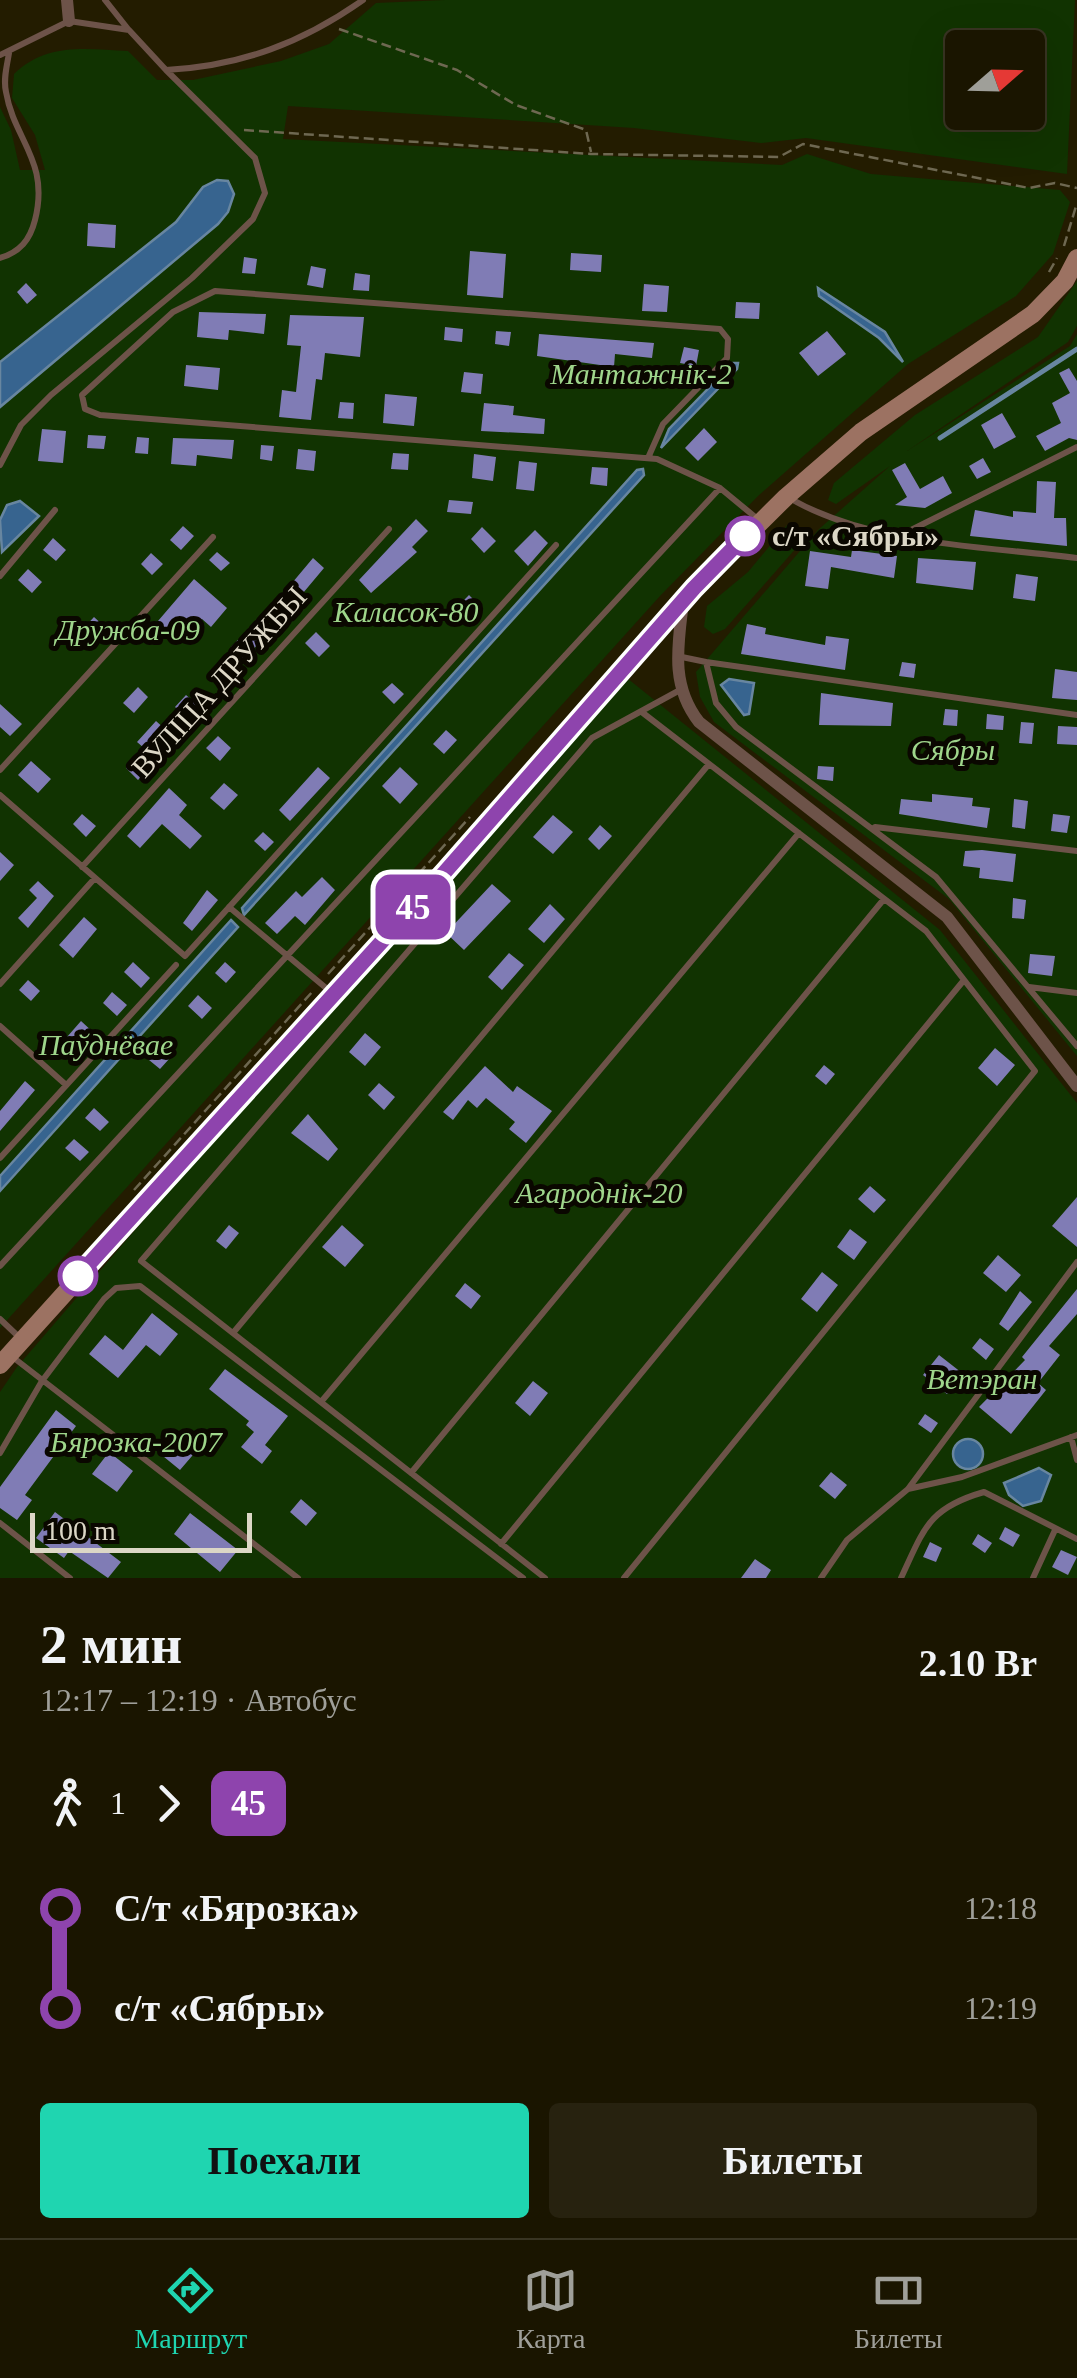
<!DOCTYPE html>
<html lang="ru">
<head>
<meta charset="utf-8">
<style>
	:root { --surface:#1a1500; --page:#27220f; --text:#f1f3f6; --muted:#9f9f99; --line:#383422; --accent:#1fd5b0 }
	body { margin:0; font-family:Georgia,serif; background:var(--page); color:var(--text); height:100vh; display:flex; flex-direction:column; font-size:38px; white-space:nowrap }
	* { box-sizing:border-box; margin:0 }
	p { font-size:32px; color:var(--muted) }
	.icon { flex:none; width:55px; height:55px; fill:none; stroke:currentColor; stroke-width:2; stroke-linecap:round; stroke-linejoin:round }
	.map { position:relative; height:1578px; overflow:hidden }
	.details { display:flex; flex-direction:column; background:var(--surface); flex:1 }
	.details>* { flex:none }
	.badge { padding:0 20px; border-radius:15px; font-size:35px; line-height:65px }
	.needle { width:65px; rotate:70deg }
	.fabs { position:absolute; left:945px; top:30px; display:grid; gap:20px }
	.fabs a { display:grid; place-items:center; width:100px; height:100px; border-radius:10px; background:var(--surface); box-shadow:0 10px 40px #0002,0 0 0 2px var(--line); font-size:50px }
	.scale { position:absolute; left:30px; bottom:25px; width:222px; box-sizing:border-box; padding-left:10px; border:5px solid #dcd7c6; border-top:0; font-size:28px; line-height:35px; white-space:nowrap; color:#dcd7c6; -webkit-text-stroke:8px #0a0700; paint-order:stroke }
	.map>.badge { position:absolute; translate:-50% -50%; box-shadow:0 0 0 5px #fff }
	.legs { display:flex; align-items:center; gap:15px; height:110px; padding:0 40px; font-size:32px }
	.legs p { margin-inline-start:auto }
	.headline { display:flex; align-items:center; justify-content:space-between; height:170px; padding:0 40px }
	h1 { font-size:55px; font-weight:800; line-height:75px }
	.action { display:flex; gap:20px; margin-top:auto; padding:20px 40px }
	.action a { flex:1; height:115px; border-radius:10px; background:var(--accent); color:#111; font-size:40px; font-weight:800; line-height:115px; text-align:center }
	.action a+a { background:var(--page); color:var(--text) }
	ul { padding:0 40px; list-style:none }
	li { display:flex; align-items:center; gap:35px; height:100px; font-size:38px }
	li i { display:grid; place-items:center; width:15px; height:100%; margin:0 12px; background:currentColor }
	li i::after { content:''; width:25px; height:25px; margin:-12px; border:8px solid; border-radius:50%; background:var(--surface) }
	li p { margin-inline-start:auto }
	li:first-child i { background:linear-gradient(#0000 50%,currentColor 0) }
	li:last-child i { background:linear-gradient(currentColor 50%,#0000 0) }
	.dock { display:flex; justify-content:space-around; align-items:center; height:140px; border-top:2px solid var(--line); background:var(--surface); font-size:28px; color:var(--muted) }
	.dock a { display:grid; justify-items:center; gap:5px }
	.dock .selected { color:var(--accent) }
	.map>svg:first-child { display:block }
</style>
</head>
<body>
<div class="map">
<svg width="1077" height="1578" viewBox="0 0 1077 1578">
	<rect width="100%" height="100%" fill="#231c00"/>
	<path fill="#113301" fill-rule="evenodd" d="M445,0h630l-8,174 -261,-36 -45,5 -127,-15 -346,-22 -5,33 499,26 25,-11 64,20 189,16 10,12 -17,52 -37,42 -108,68 -150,132 -98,100 -660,732v-1221l11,23 9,40h25l-10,-35 -23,-37 2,-24c33,-32 72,-25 114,-23l29,29h36l88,-19 48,-17 47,-41zM962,48h66v64h-66z
		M1077,281v45l-9,16 -161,109 163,-105 7,-12v722l-128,-157 -235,-177 -14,-25 -4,-25 122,-142 72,-64 -54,38 -8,-4 6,-17 81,-68 123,-78z
		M787,525l17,5 1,8 -80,91 -12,5 -9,-7 3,-21 41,-34z
		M627,678l313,252 137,173v475h-1077v-186l17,-25 188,-218z"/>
	<path fill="#37648f" stroke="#6886a0" stroke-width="2.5" d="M217,180l11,1 6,13 -6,18 -10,12 -218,183v-45l176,-140 27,-35z
		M818,288l67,44 18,30 -24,-24 -60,-42z
		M733,363h5l-1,6 -76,79 8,-19z
		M643,469l1,6 -400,440 -2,-7 395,-438z
		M20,501l19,15 -37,36 -2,-32 7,-15z
		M729,679l25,4 -5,31 -5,1 -23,-30z
		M231,920l7,7 -238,264v-15z
		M953 1454a15 15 0 1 1 30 0a15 15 0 1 1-30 0Z
		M1039,1468l12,7 -10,26 -18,5 -14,-11 -5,-12z"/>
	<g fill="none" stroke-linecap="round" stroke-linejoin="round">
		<path stroke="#6886a0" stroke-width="5" d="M940,438l137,-89"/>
	</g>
	<path fill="#807cb5" d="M88,223l28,2 -1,23 -28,-2z
		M470,251l36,3 -3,44 -36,-3z
		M571,253l31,2 -1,17 -31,-2z
		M244,257l13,2 -2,15 -13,-1z
		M311,266l15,3 -3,19 -16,-3z
		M355,273l15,2 -1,16 -16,-1z
		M26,283l11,12 -10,9 -10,-12z
		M644,284l25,2 -2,26 -25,-1z
		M736,302l24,1 -1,16 -24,-1z
		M199,312l67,2 -2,20 -35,-4 -1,10 -31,-3z
		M290,315l74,2 -4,40 -35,-4 -3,27 -6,-1 -5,41 -32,-3 3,-27 14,2 5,-46 -14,-1z
		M445,327l18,2 -1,13 -18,-2z
		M496,331l15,1 -2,14 -14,-2z
		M827,331l19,23 -28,22 -19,-23z
		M539,334l115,9 -2,15 -37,-4 -1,13 -77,-11z
		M684,347l15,3 -3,16 -16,-3z
		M186,365l34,3 -2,22 -34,-4z
		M1069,368l8,13v59l-8,-2 -24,13 -9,-15 25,-13 -9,-20 18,-10 -11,-20z
		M464,372l19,2 -2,20 -20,-2z
		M385,394l32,3 -3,29 -31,-3z
		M340,402l14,1 -1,16 -15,-1z
		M484,403l30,3 -1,9 32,4 -1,15 -63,-3z
		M1002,413l14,24 -22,12 -13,-24z
		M704,428l13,14 -19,19 -13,-13z
		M42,429l24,2 -3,32 -25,-2z
		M88,435l18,1 -2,13 -17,-1z
		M137,437l12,1 -1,16 -13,-1z
		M173,438l61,2 -2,19 -35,-4 -1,11 -25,-2z
		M261,445l13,1 -2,15 -12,-2z
		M298,449l18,2 -2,20 -18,-2z
		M393,453l16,1 -1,16 -17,-1z
		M474,454l22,3 -3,24 -21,-3z
		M983,458l8,14 -14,7 -8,-13z
		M519,461l18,2 -3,28 -18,-2z
		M905,463l15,26 23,-13 9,17 -27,15 -30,-3 12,-8 -15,-27z
		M592,467l16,1 -1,18 -17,-2z
		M1037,481l19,1 -2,36h12l1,28 -97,-10 5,-26 38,7v-6l23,2z
		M449,500l24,2 -2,12 -24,-2z
		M416,519l12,12 -16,16 5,5 -46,41 -12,-13z
		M183,526l11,10 -13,14 -11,-10z
		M482,527l14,14 -12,12 -13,-14z
		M535,530l13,13 -20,23 -14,-15z
		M53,538l13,12 -10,11 -13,-11z
		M852,550l45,6 -3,22 -63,-11 -3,22 -23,-3 5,-35 41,6z
		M217,552l13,11 -9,8 -12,-11z
		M151,553l12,11 -11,11 -11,-11z
		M313,558l11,10 -26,31 -11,-10z
		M918,558l58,4 -3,28 -57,-7z
		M28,569l14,13 -10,11 -14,-13z
		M1016,574l22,3 -3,24 -22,-3z
		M194,579l33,29 -16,19 -9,-8 -21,24 -23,-22z
		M469,595l14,14 -12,12 -14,-14z
		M344,598l10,10 -10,11 -10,-11z
		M94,617l13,12 -13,15 -14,-12z
		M260,618l13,12 -30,29 -12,-12z
		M747,624l19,4 -1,6 60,11 1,-9 23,3 -4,31 -104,-16z
		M316,632l14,14 -11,11 -14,-14z
		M902,662l14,2 -2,14 -15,-2z
		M1055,669l22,3v28l-25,-2z
		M392,683l12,11 -10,10 -12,-12z
		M138,687l10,10 -14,16 -11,-10z
		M821,693l72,10 -2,23 -72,-1z
		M186,695l16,14 -12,12 -15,-14z
		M0,704l22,20 -12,12 -10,-9z
		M945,709l13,1 -1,16 -14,-1z
		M987,714l17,2 -1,14 -17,-1z
		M156,721l21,19 -39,40 -12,-12 18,-20 -7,-6z
		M1021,722l13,1 -2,21 -13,-1z
		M1058,726l19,1v18l-20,-1z
		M446,730l11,10 -13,14 -11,-10z
		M218,736l13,12 -11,13 -14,-13z
		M31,761l20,18 -13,14 -20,-18z
		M818,766l16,1 -1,14 -16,-2z
		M318,767l12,11 -40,43 -11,-11z
		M400,767l18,17 -18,20 -18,-18z
		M224,783l14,12 -14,15 -14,-12z
		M169,788l18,17 -8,10 23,21 -12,13 -28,-25 -22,24 -13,-12z
		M932,794l41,4 -1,8 18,2 -3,20 -88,-14 2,-15 31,3z
		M1014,799l14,2 -3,28 -13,-2z
		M82,814l14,12 -10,11 -13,-13z
		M1053,814l17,2 -3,17 -16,-2z
		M553,815l20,17 -20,22 -20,-17z
		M600,825l12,11 -13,14 -11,-11z
		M263,832l11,10 -9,9 -11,-10z
		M982,850l34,4 -3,28 -34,-4 1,-10 -17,-2 2,-15z
		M0,852l14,13 -14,16z
		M322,877l13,13 -30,35 -10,-9 -18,18 -12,-11 31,-32 6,6z
		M38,881l16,15 -26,32 -10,-10 19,-20 -8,-8z
		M492,884l19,17 -47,49 -18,-17z
		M207,890l11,10 -26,31 -9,-8z
		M1013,898l13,2 -2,19 -12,-1z
		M550,904l15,15 -21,24 -16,-14z
		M84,917l13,12 -24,29 -14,-13z
		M509,953l15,12 -22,25 -14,-13z
		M1030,954l25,2 -3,20 -24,-3z
		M133,962l17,16 -9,10 -17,-16z
		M225,962l11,10 -10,11 -11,-10z
		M28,980l12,11 -9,10 -12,-11z
		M112,992l15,13 -10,11 -14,-13z
		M198,995l14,13 -10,11 -14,-13z
		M81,1021l13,12 -21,24 -13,-12z
		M365,1033l16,14 -16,19 -16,-14z
		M160,1048l10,10 -10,11 -11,-9z
		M995,1048l20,17 -18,21 -19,-18z
		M824,1065l11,9 -9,11 -11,-9z
		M485,1066l28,26 4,-6 35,25 -26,32 -17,-14 6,-7 -29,-24 -9,10 -9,-8 -15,20 -10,-8z
		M25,1081l10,9 -35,41v-20z
		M379,1083l16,14 -11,13 -16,-15z
		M94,1108l15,14 -9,9 -15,-13z
		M308,1114l30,35 -10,12 -37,-28z
		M74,1139l15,13 -9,9 -15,-13z
		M870,1186l16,14 -12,13 -16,-14z
		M1077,1197v50l-25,-21z
		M229,1225l10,8 -13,16 -10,-8z
		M342,1225l22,20 -19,22 -23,-20z
		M850,1229l17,13 -13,18 -17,-13z
		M998,1255l23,20 -15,17 -23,-19z
		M822,1272l16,13 -21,27 -16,-13z
		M465,1283l16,13 -10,13 -16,-13z
		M1077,1289v25l-28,32 11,9 -22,28 8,7 -35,44 -32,-27 46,-47 -3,-3z
		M1020,1291l12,11 -24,29 -9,-7z
		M152,1313l26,21 -18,22 -14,-11 -28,33 -29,-24 16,-19 18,15z
		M980,1338l14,11 -8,11 -14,-12z
		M939,1355l32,25 -9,11 -8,-6 -7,9 -24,-19z
		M225,1369l63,47 -23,29 7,6 -10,13 -21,-17 13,-15 -8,-7 3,-4 -40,-32z
		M533,1381l15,12 -18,23 -15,-13z
		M56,1410l20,16 -51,69 7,5 -15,20 -17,-12v-21z
		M925,1414l13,9 -7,10 -13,-9z
		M175,1431l23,18 -18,21 -22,-18z
		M211,1431l10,7 -12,16 -10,-8z
		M109,1452l24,19 -16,21 -25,-18z
		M831,1472l16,13 -12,14 -16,-13z
		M301,1499l16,14 -11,13 -16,-14z
		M55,1512l66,50 -13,16 -39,-27 -5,7 -28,-20z
		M190,1513l48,37 -18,22 -46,-38z
		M1005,1527l15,8 -7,12 -14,-8z
		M978,1534l14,9 -7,10 -13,-9z
		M930,1542l12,6 -6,14 -13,-5z
		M1061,1550l16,7 -9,18 -16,-8z
		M755,1559l16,11 -5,8h-25z"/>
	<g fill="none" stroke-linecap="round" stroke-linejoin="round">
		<path stroke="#6e6851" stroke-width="2.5" stroke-dasharray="10 5" stroke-linecap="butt" d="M339,29l118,41 59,35 70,25 5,22
			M244,130l347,24 188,3 24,-13 226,44 26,-5 22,5
			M1064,246l13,-43
			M1049,272l8,-14
			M328,974l142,-157
			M134,1190l179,-199"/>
		<path stroke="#6d5349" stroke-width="6" d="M105,0l23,29
			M0,55l69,-34 60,9 37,40c75,-4 136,-27 197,-70
			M0,258c20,-6 30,-18 35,-38 15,-59 -21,-80 -29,-128 -3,-13 1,-26 3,-39
			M648,458l15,-34 64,-66 1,-19 -8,-10 -505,-38 -42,21 -91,83 3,14 15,6 557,44 63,29 40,33
			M0,465l21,-40 30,-30 141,-117 61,-59 12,-26 -10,-35 -89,-88
			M791,499c83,47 194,47 286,59
			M903,534l174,-87
			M0,576l55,-66
			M677,656l29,6 10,41 20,24 200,150 141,169
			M706,662l371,53
			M0,770l213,-233
			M0,795l185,161 371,-411
			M875,827l202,24
			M82,867l307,-338
			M229,907l103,86
			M0,984l95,-106
			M1029,987l48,6
			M0,1026l65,58
			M0,1158l176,-193
			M0,1266l720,-778
			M0,1319l20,19
			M233,1333l476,-569
			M10,1355l288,223
			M321,1402l478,-569
			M1071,1437l6,23
			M0,1453l42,-72 62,-82 12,-11 24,-2 383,292
			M411,1473l473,-574
			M908,1489l54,-12 115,-42
			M0,1523l70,55
			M501,1544l463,-564
			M545,1578l-404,-317 451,-523 88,-48
			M624,1578l411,-507 -109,-140 -283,-218
			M821,1578l26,-38 61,-51 169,-227
			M901,1578c23,-49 27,-70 83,-86l93,47
			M1033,1578l22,-48"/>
		<path stroke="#6d5349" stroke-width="12" d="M67,0l2,21
			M683,602c-5,43 -13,83 16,120l248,195 130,169"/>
		<path stroke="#9c7262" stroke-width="18" d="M0,1365l445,-493 249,-284 92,-91 75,-65 172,-118 32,-33 12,-23"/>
	</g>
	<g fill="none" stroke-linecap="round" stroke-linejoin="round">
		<g stroke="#fff" stroke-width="22">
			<path id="line-1" d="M78,1276l367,-404 249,-284 51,-52"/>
		</g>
		<use href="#line-1" stroke="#8e44ad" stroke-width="15"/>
	</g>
	<g fill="#fff" stroke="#8e44ad" stroke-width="5">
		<circle cx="745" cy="536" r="18"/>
		<circle cx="78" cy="1276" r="18"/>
	</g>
	<g text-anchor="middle" stroke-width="10" stroke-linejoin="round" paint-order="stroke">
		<g font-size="30" font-style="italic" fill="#9fd68b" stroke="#0a0700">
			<text x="641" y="384">Мантажнік-2</text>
			<text x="406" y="622">Каласок-80</text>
			<text x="128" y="640">Дружба-09</text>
			<text x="953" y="760">Сябры</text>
			<text x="106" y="1055">Паўднёвае</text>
			<text x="599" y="1203">Агароднік-20</text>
			<text x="982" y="1389">Ветэран</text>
			<text x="136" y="1452">Бярозка-2007</text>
		</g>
		<g font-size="30" font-weight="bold" fill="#dcd7c6" stroke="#0a0700" text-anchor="start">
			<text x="772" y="546">с/т «Сябры»</text>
		</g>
		<g font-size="30" fill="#dcd7c6" stroke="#0a0700">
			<text transform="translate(219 682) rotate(-48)" y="10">ВУЛІЦА ДРУЖБЫ</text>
		</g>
	</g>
</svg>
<div class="fabs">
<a><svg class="needle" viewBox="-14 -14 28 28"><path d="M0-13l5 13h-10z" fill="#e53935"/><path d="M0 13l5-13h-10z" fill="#9f9f99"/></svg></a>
</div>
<div class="scale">100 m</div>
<b class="badge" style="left:413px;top:907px;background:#8e44ad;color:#fff">45</b>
</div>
<section class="details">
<div class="headline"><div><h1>2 мин</h1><p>12:17 – 12:19 · Автобус</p></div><b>2.10 Br</b></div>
<div class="legs"><svg class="icon" aria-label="walk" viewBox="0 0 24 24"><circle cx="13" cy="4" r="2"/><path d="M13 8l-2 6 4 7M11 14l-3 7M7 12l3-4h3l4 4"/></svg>1<svg class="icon" aria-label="forward" viewBox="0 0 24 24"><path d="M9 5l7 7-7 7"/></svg><b class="badge" style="background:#8e44ad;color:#fff">45</b></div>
<ul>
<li><i style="color:#8e44ad"></i><b>С/т «Бярозка»</b><p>12:18</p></li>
<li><i style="color:#8e44ad"></i><b>с/т «Сябры»</b><p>12:19</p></li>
</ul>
<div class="action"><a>Поехали</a><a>Билеты</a></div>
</section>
<nav class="dock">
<a class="selected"><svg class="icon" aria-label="directions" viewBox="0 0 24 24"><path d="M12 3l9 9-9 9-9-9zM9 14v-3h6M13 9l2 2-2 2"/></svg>Маршрут</a>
<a><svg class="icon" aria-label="map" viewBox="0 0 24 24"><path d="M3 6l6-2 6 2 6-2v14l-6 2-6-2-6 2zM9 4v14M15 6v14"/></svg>Карта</a>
<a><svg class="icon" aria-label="tickets" viewBox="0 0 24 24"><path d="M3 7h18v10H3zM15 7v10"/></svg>Билеты</a>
</nav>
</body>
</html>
